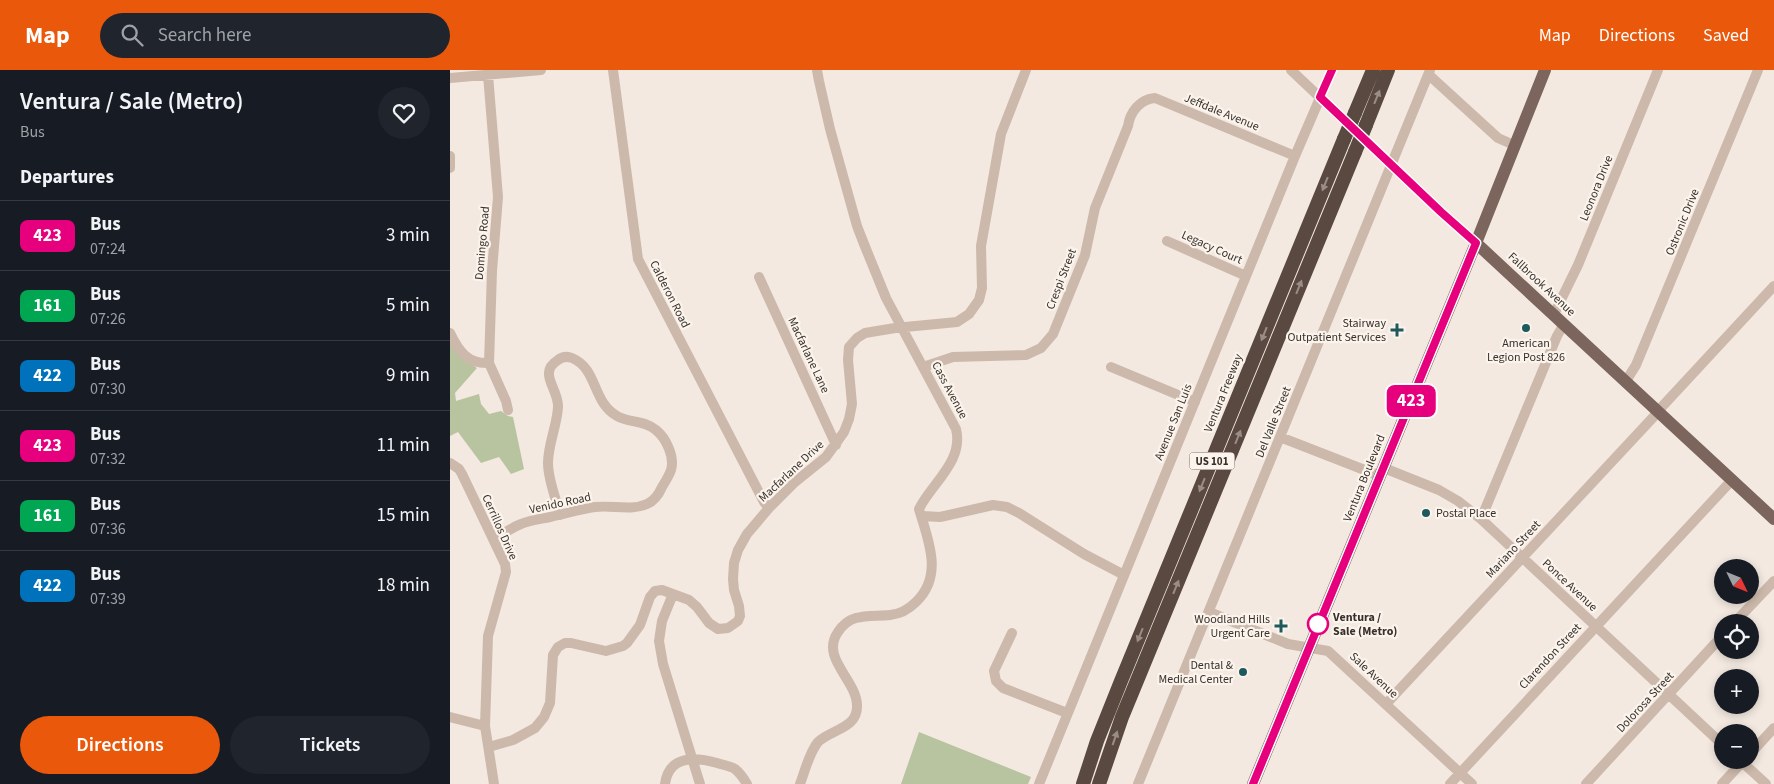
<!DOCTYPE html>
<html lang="en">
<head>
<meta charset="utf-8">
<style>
	:root { --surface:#171b24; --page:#20242c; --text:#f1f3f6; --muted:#9ea1a6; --line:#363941; --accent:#ea580c }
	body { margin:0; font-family:"Source Sans 3",sans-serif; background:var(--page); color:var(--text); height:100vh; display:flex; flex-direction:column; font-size:19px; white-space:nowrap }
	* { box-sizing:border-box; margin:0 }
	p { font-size:16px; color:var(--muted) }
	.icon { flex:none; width:28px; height:28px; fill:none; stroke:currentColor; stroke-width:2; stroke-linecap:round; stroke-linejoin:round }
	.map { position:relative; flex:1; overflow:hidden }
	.sheet { display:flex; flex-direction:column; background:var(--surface); width:450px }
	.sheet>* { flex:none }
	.badge { padding:0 10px; border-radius:8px; font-size:18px; line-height:32px }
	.needle { width:32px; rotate:133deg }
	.buttons { position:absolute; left:1264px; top:489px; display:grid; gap:10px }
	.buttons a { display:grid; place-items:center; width:45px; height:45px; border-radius:50%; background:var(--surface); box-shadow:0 2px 8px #0003; font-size:25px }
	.map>.badge { position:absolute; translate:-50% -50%; box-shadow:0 0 0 2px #fff }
	h2 { padding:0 20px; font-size:19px; line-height:45px }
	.round { display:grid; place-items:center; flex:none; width:52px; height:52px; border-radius:26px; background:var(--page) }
	.summary { display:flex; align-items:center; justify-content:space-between; height:85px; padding:0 20px }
	h1 { font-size:24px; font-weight:600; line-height:38px }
	.cta { display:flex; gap:10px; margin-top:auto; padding:10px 20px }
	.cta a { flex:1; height:58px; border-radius:30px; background:var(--accent); color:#fff; font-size:20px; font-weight:600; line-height:58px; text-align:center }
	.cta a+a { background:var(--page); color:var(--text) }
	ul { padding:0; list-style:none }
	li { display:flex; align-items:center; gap:15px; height:70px; padding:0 20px; border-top:1px solid var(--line) }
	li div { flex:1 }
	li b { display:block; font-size:19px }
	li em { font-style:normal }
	li .badge { min-width:55px; font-weight:700; text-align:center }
	header { display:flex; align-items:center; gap:30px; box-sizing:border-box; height:70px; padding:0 25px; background:var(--accent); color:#fff }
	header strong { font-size:24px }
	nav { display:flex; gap:28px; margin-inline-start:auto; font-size:18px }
	.search { width:350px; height:45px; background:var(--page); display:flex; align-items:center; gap:12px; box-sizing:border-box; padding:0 18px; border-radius:28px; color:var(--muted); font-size:19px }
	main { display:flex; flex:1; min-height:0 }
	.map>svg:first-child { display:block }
</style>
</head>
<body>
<header>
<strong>Map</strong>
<div class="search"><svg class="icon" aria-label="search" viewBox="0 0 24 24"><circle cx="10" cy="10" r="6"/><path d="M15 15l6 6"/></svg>Search here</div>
<nav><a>Map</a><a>Directions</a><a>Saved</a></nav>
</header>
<main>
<section class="sheet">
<div class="summary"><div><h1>Ventura / Sale (Metro)</h1><p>Bus</p></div><a class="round"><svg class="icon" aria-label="heart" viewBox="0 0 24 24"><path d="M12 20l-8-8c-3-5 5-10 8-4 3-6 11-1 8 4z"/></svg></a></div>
<h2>Departures</h2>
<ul>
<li><span class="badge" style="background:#e6007e;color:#fff">423</span><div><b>Bus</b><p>07:24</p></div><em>3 min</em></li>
<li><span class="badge" style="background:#00a651;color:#fff">161</span><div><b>Bus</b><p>07:26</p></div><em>5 min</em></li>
<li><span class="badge" style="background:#0072bc;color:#fff">422</span><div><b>Bus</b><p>07:30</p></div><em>9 min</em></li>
<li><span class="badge" style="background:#e6007e;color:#fff">423</span><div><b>Bus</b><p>07:32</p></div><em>11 min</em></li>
<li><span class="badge" style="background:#00a651;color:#fff">161</span><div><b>Bus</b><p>07:36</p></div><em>15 min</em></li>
<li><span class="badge" style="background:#0072bc;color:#fff">422</span><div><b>Bus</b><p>07:39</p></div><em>18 min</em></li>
</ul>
<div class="cta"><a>Directions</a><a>Tickets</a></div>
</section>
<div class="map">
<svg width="1324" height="714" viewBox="0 0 1324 714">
	<rect width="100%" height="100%" fill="#f3e9e0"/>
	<path fill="#b8c39f" d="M0,270l14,19 13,9 -22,25 1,8 23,-7 2,10 8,10 12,-3 7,5 5,1 11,52 -13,5 -12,-17 -18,6 -23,-31 -8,4z
		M469,662l112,45 -3,7h-127z"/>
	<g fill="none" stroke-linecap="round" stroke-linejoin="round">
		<path stroke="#ccb9ab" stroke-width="10" d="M163,0l25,189 126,243 5,6
			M841,0l150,142 35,31
			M38,5l10,122 -6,74 -3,92 17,38 2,9
			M979,5l69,63 16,7
			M0,8l91,-8
			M0,86v12
			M717,171l79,35
			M309,207l77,168
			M1104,244l24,-49 80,-195
			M0,263c9,19 18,31 39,30
			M473,297l30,-10 73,-2 15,-7 12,-14 32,-79 10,-47 33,-82c2,-14 12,-27 27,-28l140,58
			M661,297l84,35
			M1176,311l10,-16 122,-295
			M1208,341l116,-125
			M830,367l100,39
			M0,393l9,6 3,5 43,90 1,8 -18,64 -3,90 9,58
			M934,398l55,22 19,11 23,18 241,225
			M473,446l17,1 53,-12 14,2 12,6 65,41 40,21
			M1031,449l76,-183 7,-12
			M44,469c9,-5 17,-11 27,-15 9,-4 20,-5 29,-7 15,-3 30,-8 45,-10 17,-2 36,4 52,-3 7,-3 12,-10 15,-17 3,-5 7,-11 9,-17 4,-13 -5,-32 -15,-40 -11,-10 -27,-7 -39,-14 -25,-14 -19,-47 -45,-58 -5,-2 -10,-1 -14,2 -21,13 1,29 0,47 -1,19 -10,37 -10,56 0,17 8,35 12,52
			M223,524l-11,27 -3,20 4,23 37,120
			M759,542l79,32 40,7 144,133
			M1285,552l39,-41
			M562,563l-18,38 2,10 7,7 64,25
			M936,634l273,-293
			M0,647l35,9
			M39,677l24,-7 22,-12 9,-11 6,-14 3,-48 5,-8 7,-4h6l35,8 17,-5 4,-3 13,-18 10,-28 5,-6 7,-1 27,10 8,7 12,16 9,6 10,-1 10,-7 2,-5 -1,-10 -5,-16 -1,-11 1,-16 4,-13 9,-16 22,-26 26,-26 31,-25 18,-25 5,-13 3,-15 -4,-44 1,-13 8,-9 8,-5 30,-5 62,-6 12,-8 10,-14 3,-12 -1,-42 20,-112 25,-64
			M1300,684l24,-26
			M1290,690l26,24
			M215,714c4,-29 30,-27 52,-21 6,2 13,3 18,6 5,4 9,10 12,15
			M350,714c5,-13 9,-31 18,-42 13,-13 40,-13 39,-37 -1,-26 -37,-47 -19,-73 13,-20 32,-15 52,-17 10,-1 19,-6 26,-13 28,-27 12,-62 3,-93 13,-26 45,-48 37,-80l-70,-131 -22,-54 -7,-18 -27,-97 -11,-48 -2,-11
			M589,714l256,-628 37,-86
			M688,714l292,-714
			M1000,714l282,-304
			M1136,714l136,-148
			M1272,714l22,-24"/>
		<path stroke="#7b655c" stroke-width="12" d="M1026,173l298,276
			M803,714l223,-541 69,-173"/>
		<path stroke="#5a4941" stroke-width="14" d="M905,43l18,-43
			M916,55l22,-55
			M633,714l14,-43 24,-60 223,-542
			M649,714l23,-67 233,-565"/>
		<path stroke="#5a4941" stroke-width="14" d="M894,69l11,-26
			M905,82l11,-27"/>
	</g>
	<defs><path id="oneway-solid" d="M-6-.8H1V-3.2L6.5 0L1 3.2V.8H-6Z" transform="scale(1.25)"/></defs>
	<g fill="#9a8d86">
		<use href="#oneway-solid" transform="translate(927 27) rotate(-68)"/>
		<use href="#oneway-solid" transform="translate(875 114) rotate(112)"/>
		<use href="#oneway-solid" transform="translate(849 217) rotate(-68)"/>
		<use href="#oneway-solid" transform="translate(814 264) rotate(112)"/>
		<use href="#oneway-solid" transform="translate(788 367) rotate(-68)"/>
		<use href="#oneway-solid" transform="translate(752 415) rotate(112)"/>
		<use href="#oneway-solid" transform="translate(726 517) rotate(-68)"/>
		<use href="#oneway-solid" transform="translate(690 565) rotate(112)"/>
		<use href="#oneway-solid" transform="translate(665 668) rotate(-71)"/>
	</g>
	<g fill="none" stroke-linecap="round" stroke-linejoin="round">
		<g stroke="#fff" stroke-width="11">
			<path id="line" d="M803,714l223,-541 -35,-31 -121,-115 12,-27"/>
		</g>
		<use href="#line" stroke="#e6007e" stroke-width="8"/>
	</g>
	<g fill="#1f595c" stroke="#faf4ed" stroke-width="2">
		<circle cx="1076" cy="258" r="5"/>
		<path d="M944.5 252.5h5v5h5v5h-5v5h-5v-5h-5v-5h5z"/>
		<circle cx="976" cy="443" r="5"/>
		<path d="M828.5 548.5h5v5h5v5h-5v5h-5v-5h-5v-5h5z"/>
		<circle cx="793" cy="602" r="5"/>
	</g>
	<circle fill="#fff" stroke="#e6007e" stroke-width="2.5" cx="868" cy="554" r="10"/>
	<g text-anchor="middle" stroke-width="4.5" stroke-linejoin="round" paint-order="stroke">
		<rect fill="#faf4ed" stroke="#746a64" stroke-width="1" x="739.5" y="382.5" width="45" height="17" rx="4"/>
		<g font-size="11" font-weight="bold" fill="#3a2f2a">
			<text x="762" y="395">US 101</text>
		</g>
		<g font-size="12" fill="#3a2f2a" stroke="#faf4ed">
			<text transform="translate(772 42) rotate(22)" y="4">Jeffdale Avenue</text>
			<text transform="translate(1146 118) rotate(-68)" y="4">Leonora Drive</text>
			<text transform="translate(1232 152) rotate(-68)" y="4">Ostronic Drive</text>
			<text transform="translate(32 173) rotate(-85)" y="4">Domingo Road</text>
			<text transform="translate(762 177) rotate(24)" y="4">Legacy Court</text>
			<text transform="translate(611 209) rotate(-69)" y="4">Crespi Street</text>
			<text transform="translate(1092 214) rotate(43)" y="4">Fallbrook Avenue</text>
			<text transform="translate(220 224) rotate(63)" y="4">Calderon Road</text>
			<text transform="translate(359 285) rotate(65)" y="4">Macfarlane Lane</text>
			<text transform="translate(500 320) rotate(62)" y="4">Cass Avenue</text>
			<text transform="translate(773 323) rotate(-68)" y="4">Ventura Freeway</text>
			<text transform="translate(723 352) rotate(-68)" y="4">Avenue San Luis</text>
			<text transform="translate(823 352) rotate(-68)" y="4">Del Valle Street</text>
			<text transform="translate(341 401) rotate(-43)" y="4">Macfarlane Drive</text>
			<text transform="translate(914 408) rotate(-68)" y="4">Ventura Boulevard</text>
			<text transform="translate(110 433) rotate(-12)" y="4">Venido Road</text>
			<text transform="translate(50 457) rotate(66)" y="4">Cerrillos Drive</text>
			<text transform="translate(1063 479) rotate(-47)" y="4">Mariano Street</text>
			<text transform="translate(1120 515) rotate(43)" y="4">Ponce Avenue</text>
			<text transform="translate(1100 586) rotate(-47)" y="4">Clarendon Street</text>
			<text transform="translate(924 605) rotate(43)" y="4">Sale Avenue</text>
			<text transform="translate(1195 632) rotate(-47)" y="4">Dolorosa Street</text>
		</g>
		<g font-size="12" fill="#3a2f2a" stroke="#faf4ed" text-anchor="end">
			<text x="936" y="257">Stairway<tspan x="936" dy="14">Outpatient Services</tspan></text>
			<text x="1076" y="277" text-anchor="middle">American<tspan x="1076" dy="14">Legion Post 826</tspan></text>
			<text x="986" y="447" text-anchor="start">Postal Place</text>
			<text x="820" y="553">Woodland Hills<tspan x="820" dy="14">Urgent Care</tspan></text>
			<text x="783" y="599">Dental &amp;<tspan x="783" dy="14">Medical Center</tspan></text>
		</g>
		<g font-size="12" font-weight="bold" fill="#3a2f2a" stroke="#faf4ed" text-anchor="start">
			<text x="883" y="551">Ventura /<tspan x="883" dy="14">Sale (Metro)</tspan></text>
		</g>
	</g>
</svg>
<div class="buttons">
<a><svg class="needle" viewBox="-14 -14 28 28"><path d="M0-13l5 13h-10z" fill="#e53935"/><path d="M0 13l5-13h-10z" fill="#9ea1a6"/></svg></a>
<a><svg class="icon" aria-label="locate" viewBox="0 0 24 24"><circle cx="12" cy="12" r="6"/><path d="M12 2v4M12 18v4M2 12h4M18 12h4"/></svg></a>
<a>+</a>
<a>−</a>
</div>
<b class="badge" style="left:961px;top:331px;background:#e6007e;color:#fff">423</b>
</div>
</main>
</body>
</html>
